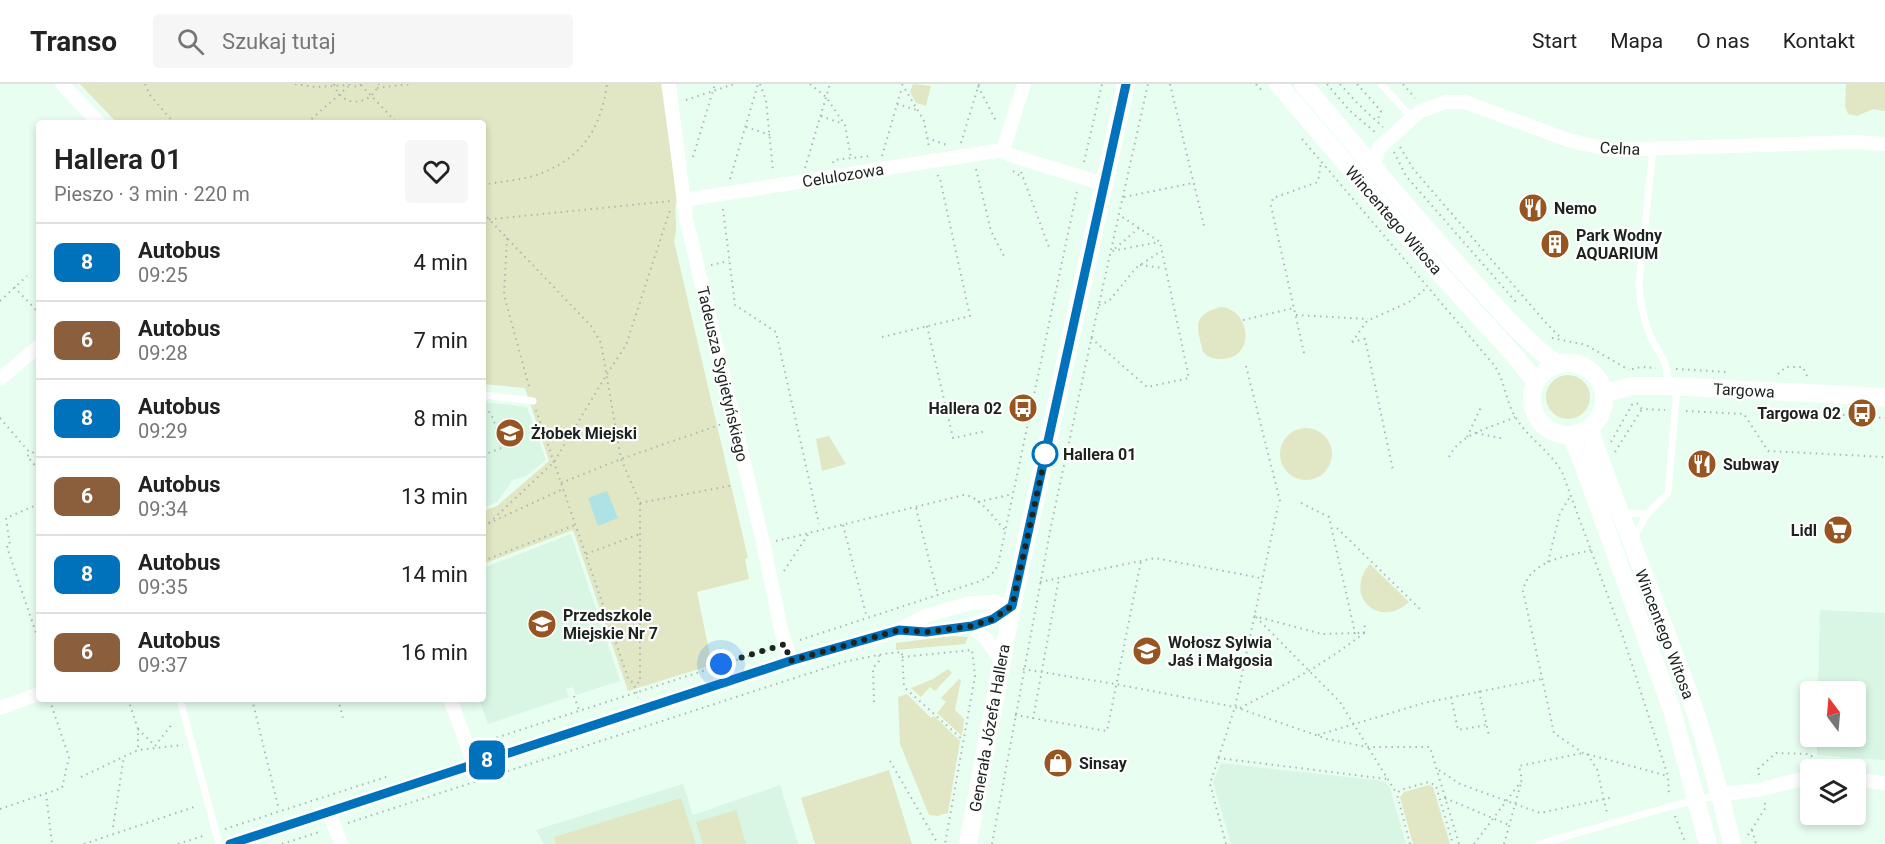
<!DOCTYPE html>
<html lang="pl">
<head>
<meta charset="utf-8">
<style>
	:root { --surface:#fff; --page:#f6f6f6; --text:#222; --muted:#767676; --line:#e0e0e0 }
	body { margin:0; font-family:Roboto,sans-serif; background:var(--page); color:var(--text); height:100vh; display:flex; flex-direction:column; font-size:22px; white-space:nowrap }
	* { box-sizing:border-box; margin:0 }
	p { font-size:20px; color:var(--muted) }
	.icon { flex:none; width:33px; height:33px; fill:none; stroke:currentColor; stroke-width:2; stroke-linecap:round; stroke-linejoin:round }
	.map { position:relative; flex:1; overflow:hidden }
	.details { position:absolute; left:36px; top:36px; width:450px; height:582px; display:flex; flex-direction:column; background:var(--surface); border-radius:6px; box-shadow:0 3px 9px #0003 }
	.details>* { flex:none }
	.badge { padding:0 12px; border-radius:9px; font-size:21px; line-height:39px }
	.needle { width:39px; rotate:344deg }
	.buttons { position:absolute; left:1800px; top:597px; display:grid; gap:12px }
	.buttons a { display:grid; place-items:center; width:66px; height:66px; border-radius:6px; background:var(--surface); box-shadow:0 3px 9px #0003; font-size:30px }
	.you { position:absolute; width:30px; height:30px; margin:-15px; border:4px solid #fff; border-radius:50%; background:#1a73e8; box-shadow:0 0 0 9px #1a73e833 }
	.map>.badge { position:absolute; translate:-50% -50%; box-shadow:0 0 0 3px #fff }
	.round { display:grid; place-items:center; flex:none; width:63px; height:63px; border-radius:6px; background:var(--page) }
	.overview { display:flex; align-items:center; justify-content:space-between; height:102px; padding:0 18px }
	h1 { font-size:28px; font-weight:600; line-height:45px }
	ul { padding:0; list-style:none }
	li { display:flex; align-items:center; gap:18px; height:78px; padding:0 18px; border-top:2px solid var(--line) }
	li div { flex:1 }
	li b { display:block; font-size:22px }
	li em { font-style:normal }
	li .badge { min-width:66px; font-weight:700; text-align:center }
	header { display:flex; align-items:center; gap:36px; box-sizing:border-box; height:84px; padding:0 30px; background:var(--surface); border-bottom:2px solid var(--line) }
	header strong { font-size:28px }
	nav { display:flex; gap:33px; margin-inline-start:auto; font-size:21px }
	.search { width:420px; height:54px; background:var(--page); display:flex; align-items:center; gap:15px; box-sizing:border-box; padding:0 21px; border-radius:6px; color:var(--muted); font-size:22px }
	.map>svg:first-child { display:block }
</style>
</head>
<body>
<header>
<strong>Transo</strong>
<div class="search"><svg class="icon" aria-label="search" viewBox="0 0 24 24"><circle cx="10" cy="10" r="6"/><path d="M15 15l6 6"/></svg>Szukaj tutaj</div>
<nav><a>Start</a><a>Mapa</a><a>O nas</a><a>Kontakt</a></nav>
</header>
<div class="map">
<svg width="1885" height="760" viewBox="0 0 1885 760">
	<rect width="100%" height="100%" fill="#e8fef0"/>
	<path fill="#d8f6e3" d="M483,318l44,5 19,53 -20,16 -13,4 -16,22 -14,6z
		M571,450l49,147 -44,14 -3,-8 -7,2 3,8 -81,27 -9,-25h4v-131z
		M1820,526l65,3v147l-68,-5v-18l39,-1v-44l-38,-1z
		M1221,679l163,18 6,7 16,56h-175l-18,-62z
		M683,700l10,31 87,-30 18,59h-254l-8,-14z"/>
	<path fill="#e1e7c4" d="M80,0h581l16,114c-4,15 2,28 -3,43l74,317 -3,1 4,20 -52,13 15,73 -84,26 -55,-161 -90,34v-53l14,-5 52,-45 -24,-73 -42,-4v-261h-366z
		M913,0l18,2 -5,20 -10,-3 -6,-11z
		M1846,0h39v27l-12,-2 -16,7 -9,-2 -3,-8z
		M1220,223c31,1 37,53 0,52 -7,0 -12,-2 -17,-7 -6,-25 -12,-36 17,-45z
		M1546 313a22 22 0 1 1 44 0a22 22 0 1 1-44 0Z
		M1280 370a26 26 0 1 1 52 0a26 26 0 1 1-52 0Z
		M829,352l17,28 -24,7 -6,-32z
		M1370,480l39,38c-31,28 -66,-7 -39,-38z
		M951,552l17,1 -3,7 -69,6v-7z
		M948,585l4,4 -17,18 -5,-4 -9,10 -10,-9 22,-9z
		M959,595l2,1 -6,30 9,9 -2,17 -25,-23 9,-11 -5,-4z
		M907,610l24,24 3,-2 26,25 -12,72 -11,3 -8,-1 -29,-71 -2,-47z
		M889,686l23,74h-97l-14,-46z
		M1429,701l4,2 17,57h-37l-13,-47 4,-5z
		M681,714l15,46h-140l-2,-7z
		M736,726l10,34h-43l-7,-22z"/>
	<path fill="#afe2e4" d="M607,407l11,27 -20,8 -10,-28z"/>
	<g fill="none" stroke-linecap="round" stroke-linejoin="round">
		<path stroke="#a8baaf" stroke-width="2" stroke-dasharray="1.5 4.5" stroke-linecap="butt" d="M145,0l5,11 24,28
			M295,0l20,3 34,-2
			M334,0c7,24 36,23 45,0
			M349,0l8,3 5,-3
			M760,0l6,16 7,71
			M810,0l16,13 19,28 6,33
			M902,0l22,37 5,26
			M1170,0l35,146
			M1256,0l8,9
			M1327,0l23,27 26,22
			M1340,0l18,20 25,23
			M1357,0l24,27 -4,11
			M1403,0l12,14
			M361,1l36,38
			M978,2l19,37
			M377,4l33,-4
			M686,16l48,-16
			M897,20l20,6
			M821,32l22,8
			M307,39l43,-38
			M746,43l24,8
			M927,54l20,7
			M1302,55l192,226c11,15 11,36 22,53 12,20 34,33 46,54l61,165 45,139 1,20
			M961,59l18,-59
			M1400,63l14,23 133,154 15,15
			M1394,68l12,24 111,127
			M882,72l20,-69
			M693,73l22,-73
			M1084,78l18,-78
			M833,79l1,-3 36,-4
			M805,84l25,-84
			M976,85l15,62 14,27
			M1013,87l10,7
			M1021,88l29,78
			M730,95l28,-95
			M483,101c19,-4 42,-5 59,-12 42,-17 59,-46 65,-89
			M1124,113l69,-14
			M723,125l12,96 41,27 43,192
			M483,129l108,113 10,17 20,116 19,44v179l-6,2
			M483,136l188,-19
			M1139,144l-27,23 47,-9
			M507,154l-3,57 26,95
			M711,181l18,-4
			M1140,181l24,3
			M14,203l25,26
			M0,217l27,-25
			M1099,221l10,-4 27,-33 25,-17
			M1296,231l72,4
			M1243,236l51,-12
			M927,242l26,112 33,-7
			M882,253l88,-21 -30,-137 -3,-5
			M1091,254l56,49 42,-9 -29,-136 -39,-26
			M1552,254l34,7 43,25
			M1352,258l13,-3 28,131
			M1352,258l15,-21 42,-19 19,-15
			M1304,269l-33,-147 2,-8 45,-16 3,-20
			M1246,282l35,139
			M1632,285l9,-2 15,1
			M1676,285l51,3
			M1778,290l8,-7h17l5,11
			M1637,319l5,6 23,1
			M536,326l92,268 6,6 4,14
			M1686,327l58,3 24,37 117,6
			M1843,331l42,3
			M0,334l30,35
			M1476,349l29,6
			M1467,353l15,-32
			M1611,358l22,-39
			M39,365l-12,7 12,14
			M1615,368l27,-43
			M483,371l21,-8 -13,-33 -7,-8
			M1449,373c12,-25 43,-29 66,-40
			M561,399l60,-24 101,-35
			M978,418l35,-8
			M640,419l94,-18
			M39,420l-33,14 4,28 -3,1 32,95
			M916,424l22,87
			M489,439l65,-61 53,-88 19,-29 44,-135
			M843,441l24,93
			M483,442l80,-37
			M1337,444l86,84
			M776,457l188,-46c16,1 30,24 41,35
			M1591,466c-26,7 -62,10 -68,41l31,142 29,20 85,23
			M586,470l54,-20
			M483,477l92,-36
			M1548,478l12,-49 11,-18
			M784,487l25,-38
			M1040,498l115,-24 106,20
			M1254,532l68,18 33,-1 -26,-116 -32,-16
			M1256,533l84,85 57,92
			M1364,549l1,-9
			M800,556l171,-56c13,-4 21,-7 27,-19l79,-374
			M902,573l70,-7 3,26 -30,168
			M1023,585l92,15 120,23 92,32 40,8h63l29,97
			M1479,607l10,45
			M574,612l5,14
			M1451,613l7,33 28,-5
			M128,615l10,30v21
			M252,615l27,111
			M338,615l6,23
			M874,618l-1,-34 7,-8 -1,-6
			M1240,624c45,-23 83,-43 124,-75h-8
			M1015,631l92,16 34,-170
			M1033,635l26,-141
			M138,645l17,17
			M1318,651l106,-32 118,-24
			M479,656h10l282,-91
			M155,662l17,-22
			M1587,670l10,15 10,44
			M1218,674l169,21
			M890,677l48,83
			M1439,686l21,14 80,29 74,-16
			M1759,691l-1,-6 18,-16 34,1 9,11 30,2
			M81,693l57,-27 45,-5
			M46,709l6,51
			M1445,714l64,27
			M0,725l62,-21 7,-31 -19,-56
			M1675,732l11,28
			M348,739l496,-161 39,-8 19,-2 2,35 60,54
			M113,743l11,-71
			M225,745l164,-53
			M1752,746l4,14
			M1748,751l18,-28 -2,-6
			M84,760l113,-38
			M178,760l28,-9
			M282,760l40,-13
			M992,760l59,-318 42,-195 55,-247
			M1226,760l-16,-60 25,-77 43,-201
			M1410,760l-13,-50 3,-4 29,-8 7,4 17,58
			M1474,760l48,-64 -3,-14 64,-13
			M1504,760l17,-61"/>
		<path stroke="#fff" stroke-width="7" d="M1381,0l31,34
			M1653,65l-14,135c1,18 4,34 11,51 9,22 19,23 17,49
			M483,311l50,6
			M1622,429l25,1
			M1633,455l14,-25 21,-21 9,-104
			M180,615l39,145
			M1539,760l133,-38 47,-11"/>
		<path stroke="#fff" stroke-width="14" d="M62,0l37,39
			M669,0l17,134 78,329 17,83 10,31
			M1003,66l7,5 94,29
			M1373,83l6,-19 33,-30 9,-7 25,-9h19l103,38 42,10 244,-8 31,2
			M684,116l319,-50 21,-66
			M0,295l39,-33
			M972,542l15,14 14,21
			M901,546c43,3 75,-1 111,-24
			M450,615l24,65
			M0,624l39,-14
			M1856,696l29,3
			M1720,711l42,-6 48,-12
			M329,728l12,32
			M230,760l561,-183 108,-31 26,-14 46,-13 22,-1 19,4"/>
		<path stroke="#fff" stroke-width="18" d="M1278,0l163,191 74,81 21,26
			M1303,0c58,68 115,138 176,204 25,26 48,56 79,76
			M1532 315a36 36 0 1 1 72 0a36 36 0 1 1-72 0Z
			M1604,309l29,-7h34l218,11
			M1591,343l1,10c31,86 66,171 97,257 18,49 31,100 43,150
			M1571,351l12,29 89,246 36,134
			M968,760l44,-238 114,-522"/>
	</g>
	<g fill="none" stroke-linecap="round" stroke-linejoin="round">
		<g stroke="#fff" stroke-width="14">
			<path id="line" d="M230,760l560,-183 109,-31 27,2 46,-6 21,-7 19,-13 114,-522"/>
		</g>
		<use href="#line" stroke="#0072bc" stroke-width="9"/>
		<path stroke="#1c241f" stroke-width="6" stroke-dasharray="0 10.8" d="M721,580l64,-20 5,17 109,-31 27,2 46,-6 21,-7 19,-13 34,-153 -1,1"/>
	</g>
	<defs>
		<g id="restaurant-disc" transform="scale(1.5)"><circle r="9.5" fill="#975522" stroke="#fff"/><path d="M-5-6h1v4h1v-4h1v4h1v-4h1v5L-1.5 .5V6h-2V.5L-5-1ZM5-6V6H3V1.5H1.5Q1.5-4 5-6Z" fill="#fff"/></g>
		<g id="building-disc" transform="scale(1.5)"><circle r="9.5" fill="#975522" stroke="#fff"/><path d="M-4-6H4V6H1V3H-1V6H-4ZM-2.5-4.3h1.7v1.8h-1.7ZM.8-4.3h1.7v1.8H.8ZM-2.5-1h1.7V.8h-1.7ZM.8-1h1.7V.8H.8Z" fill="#fff"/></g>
		<g id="bus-disc" transform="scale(1.5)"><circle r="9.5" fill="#975522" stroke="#fff"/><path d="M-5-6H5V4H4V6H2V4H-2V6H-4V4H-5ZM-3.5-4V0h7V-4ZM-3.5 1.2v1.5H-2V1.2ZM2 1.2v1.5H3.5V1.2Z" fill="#fff"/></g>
		<g id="school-disc" transform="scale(1.5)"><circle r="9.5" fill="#975522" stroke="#fff"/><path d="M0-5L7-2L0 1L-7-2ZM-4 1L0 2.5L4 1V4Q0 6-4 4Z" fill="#fff"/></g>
		<g id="supermarket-disc" transform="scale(1.5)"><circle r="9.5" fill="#975522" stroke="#fff"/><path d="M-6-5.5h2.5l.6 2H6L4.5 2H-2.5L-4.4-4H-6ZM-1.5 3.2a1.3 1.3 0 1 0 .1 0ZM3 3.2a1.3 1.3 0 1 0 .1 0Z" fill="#fff"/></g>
		<g id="shop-disc" transform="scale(1.5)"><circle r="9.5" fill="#975522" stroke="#fff"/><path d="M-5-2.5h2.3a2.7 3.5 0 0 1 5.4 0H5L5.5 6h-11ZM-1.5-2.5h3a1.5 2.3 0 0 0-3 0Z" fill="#fff"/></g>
	</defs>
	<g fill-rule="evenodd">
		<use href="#restaurant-disc" x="1533" y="124"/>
		<use href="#building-disc" x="1555" y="160"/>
		<use href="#bus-disc" x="1023" y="324"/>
		<use href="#bus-disc" x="1862" y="329"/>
		<use href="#school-disc" x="510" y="349"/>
		<use href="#restaurant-disc" x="1702" y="380"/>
		<use href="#supermarket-disc" x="1838" y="446"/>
		<use href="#school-disc" x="542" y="540"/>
		<use href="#school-disc" x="1147" y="567"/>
		<use href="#shop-disc" x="1058" y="679"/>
	</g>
	<circle fill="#fff" stroke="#0072bc" stroke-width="3" cx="1045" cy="370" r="12"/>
	<g text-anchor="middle" stroke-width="4.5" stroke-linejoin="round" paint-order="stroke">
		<g font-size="16" fill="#1c241f" stroke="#fff">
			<text transform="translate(1620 64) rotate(3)" y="6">Celna</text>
			<text transform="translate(843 91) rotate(-9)" y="6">Celulozowa</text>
			<text transform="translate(1394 136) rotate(49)" y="6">Wincentego Witosa</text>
			<text transform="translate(723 290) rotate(77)" y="6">Tadeusza Sygietyńskiego</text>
			<text transform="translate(1744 306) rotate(3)" y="6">Targowa</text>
			<text transform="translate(1665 550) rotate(69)" y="6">Wincentego Witosa</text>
			<text transform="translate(989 644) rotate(-80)" y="6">Generała Józefa Hallera</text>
		</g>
		<g font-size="16" font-weight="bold" fill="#1c241f" stroke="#fff" text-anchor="start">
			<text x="1554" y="130">Nemo</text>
			<text x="1576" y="157">Park Wodny<tspan x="1576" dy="18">AQUARIUM</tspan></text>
			<text x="1002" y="330" text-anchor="end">Hallera 02</text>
			<text x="1841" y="335" text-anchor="end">Targowa 02</text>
			<text x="531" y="355">Żłobek Miejski</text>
			<text x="1723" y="386">Subway</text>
			<text x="1817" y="452" text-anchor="end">Lidl</text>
			<text x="563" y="537">Przedszkole<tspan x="563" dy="18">Miejskie Nr 7</tspan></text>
			<text x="1168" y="564">Wołosz Sylwia<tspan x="1168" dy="18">Jaś i Małgosia</tspan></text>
			<text x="1079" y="685">Sinsay</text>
		</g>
		<g font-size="16" font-weight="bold" fill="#1c241f" stroke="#fff" text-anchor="start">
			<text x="1063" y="376">Hallera 01</text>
		</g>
	</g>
</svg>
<div class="buttons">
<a><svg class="needle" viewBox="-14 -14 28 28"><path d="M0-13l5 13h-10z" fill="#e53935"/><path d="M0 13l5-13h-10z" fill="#767676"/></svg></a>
<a><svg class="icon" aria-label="layers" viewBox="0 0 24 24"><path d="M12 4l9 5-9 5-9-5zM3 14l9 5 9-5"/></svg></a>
</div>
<div class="you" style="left:721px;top:580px"></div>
<b class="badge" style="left:487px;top:676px;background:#0072bc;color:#fff">8</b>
<section class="details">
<div class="overview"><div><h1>Hallera 01</h1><p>Pieszo · 3 min · 220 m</p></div><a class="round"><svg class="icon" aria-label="heart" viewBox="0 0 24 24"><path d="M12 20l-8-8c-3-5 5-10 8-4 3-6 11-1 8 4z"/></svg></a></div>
<ul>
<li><span class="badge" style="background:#0072bc;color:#fff">8</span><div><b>Autobus</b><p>09:25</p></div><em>4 min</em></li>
<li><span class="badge" style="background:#8b5e3c;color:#fff">6</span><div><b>Autobus</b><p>09:28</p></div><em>7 min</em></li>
<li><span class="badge" style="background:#0072bc;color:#fff">8</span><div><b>Autobus</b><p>09:29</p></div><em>8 min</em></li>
<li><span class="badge" style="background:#8b5e3c;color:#fff">6</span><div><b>Autobus</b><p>09:34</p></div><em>13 min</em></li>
<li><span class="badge" style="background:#0072bc;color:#fff">8</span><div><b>Autobus</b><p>09:35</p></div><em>14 min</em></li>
<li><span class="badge" style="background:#8b5e3c;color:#fff">6</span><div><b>Autobus</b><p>09:37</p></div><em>16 min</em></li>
</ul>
</section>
</div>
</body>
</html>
